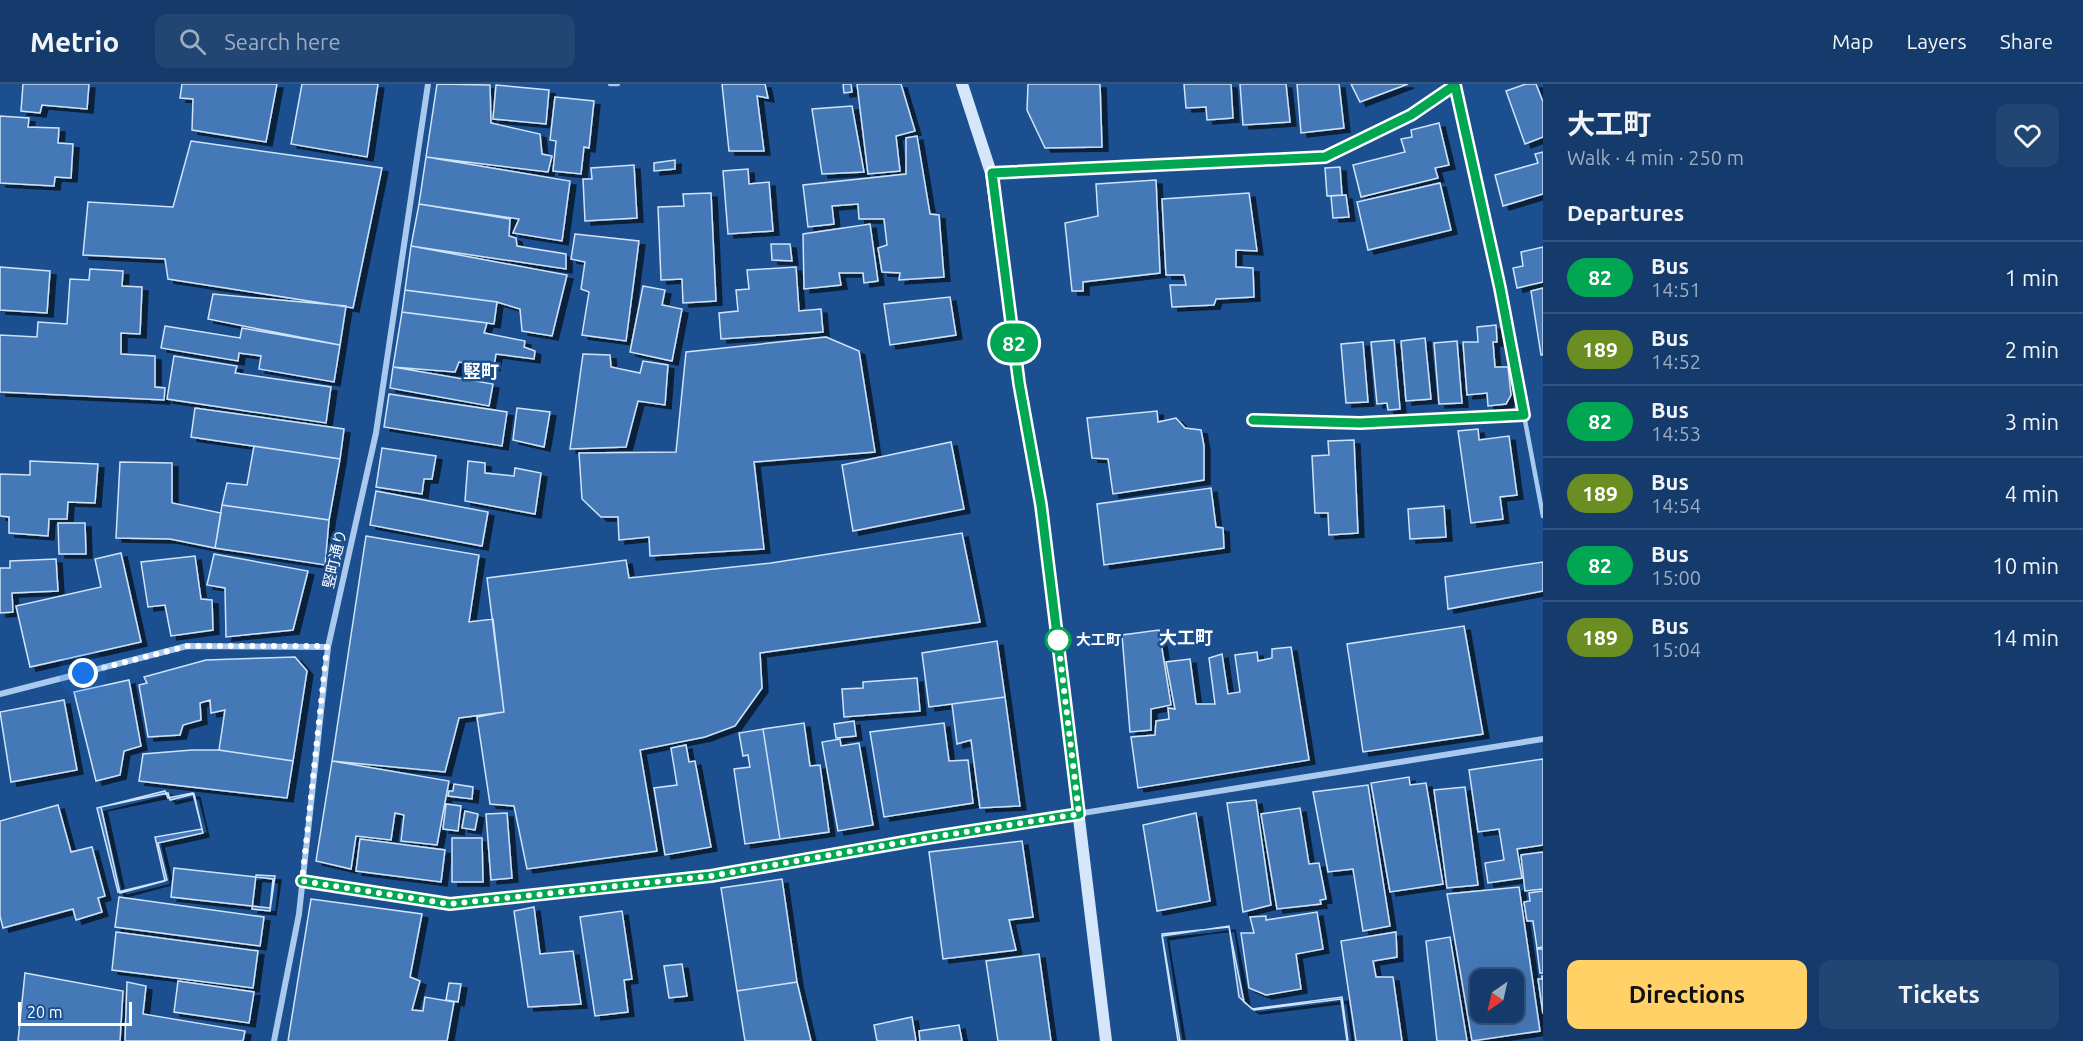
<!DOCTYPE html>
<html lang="en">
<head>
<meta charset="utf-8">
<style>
	:root { --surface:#143b6b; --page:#214673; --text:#f1f3f6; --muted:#9dadc1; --line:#33557e; --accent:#ffd166 }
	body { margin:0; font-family:Ubuntu,"Noto Sans JP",sans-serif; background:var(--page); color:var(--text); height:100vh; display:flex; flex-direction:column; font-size:22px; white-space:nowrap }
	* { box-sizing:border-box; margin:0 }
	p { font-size:20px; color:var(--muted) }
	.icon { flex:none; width:33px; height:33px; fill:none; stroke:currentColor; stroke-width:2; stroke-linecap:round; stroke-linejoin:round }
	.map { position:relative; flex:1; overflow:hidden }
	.panel { display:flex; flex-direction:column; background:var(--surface); width:540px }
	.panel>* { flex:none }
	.badge { padding:0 12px; border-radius:20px; font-size:21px; line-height:39px }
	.needle { width:39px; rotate:214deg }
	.buttons { position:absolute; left:1470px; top:885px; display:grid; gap:12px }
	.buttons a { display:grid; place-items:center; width:54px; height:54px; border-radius:12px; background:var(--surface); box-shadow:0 6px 24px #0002,0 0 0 2px var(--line); font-size:30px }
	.scale { position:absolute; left:18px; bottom:15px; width:114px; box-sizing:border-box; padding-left:6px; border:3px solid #fff; border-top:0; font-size:16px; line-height:21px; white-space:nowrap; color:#fff; -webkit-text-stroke:4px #1b4f8f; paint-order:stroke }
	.you { position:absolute; width:30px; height:30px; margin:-15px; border:4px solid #fff; border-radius:50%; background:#1a73e8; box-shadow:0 0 0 9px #1a73e833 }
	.map>.badge { position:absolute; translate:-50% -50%; box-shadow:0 0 0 3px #fff }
	h2 { padding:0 24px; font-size:22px; line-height:54px }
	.round { display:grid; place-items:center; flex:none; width:63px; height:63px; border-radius:12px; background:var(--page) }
	.overview { display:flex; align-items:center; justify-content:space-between; height:102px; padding:0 24px }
	h1 { font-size:28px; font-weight:700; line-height:45px }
	.primary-button { display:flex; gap:12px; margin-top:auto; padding:12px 24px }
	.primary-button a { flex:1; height:69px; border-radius:12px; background:var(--accent); color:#111; font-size:24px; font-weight:700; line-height:69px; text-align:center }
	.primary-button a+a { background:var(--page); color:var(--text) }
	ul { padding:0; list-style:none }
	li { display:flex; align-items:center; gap:18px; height:72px; padding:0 24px; border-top:2px solid var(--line) }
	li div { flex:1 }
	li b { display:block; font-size:22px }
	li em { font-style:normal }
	li .badge { min-width:66px; font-weight:700; text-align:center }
	header { display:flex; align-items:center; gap:36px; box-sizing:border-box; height:84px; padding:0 30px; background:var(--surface); border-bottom:2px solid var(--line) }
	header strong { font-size:28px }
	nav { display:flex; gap:33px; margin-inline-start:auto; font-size:21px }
	.search { width:420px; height:54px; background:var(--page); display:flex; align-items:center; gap:15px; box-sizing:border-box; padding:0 21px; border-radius:12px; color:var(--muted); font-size:22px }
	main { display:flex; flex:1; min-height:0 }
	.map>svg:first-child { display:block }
</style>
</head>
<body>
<header>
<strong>Metrio</strong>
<div class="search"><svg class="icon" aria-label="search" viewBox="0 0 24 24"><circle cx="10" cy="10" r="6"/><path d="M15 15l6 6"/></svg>Search here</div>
<nav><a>Map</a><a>Layers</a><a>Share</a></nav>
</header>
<main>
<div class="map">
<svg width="1543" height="957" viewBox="0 0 1543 957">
	<defs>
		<filter id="shadow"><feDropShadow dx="6" dy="4" stdDeviation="0" flood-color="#0009"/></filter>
	</defs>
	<rect width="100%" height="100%" fill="#1b4f8f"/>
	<path fill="#4478b7" stroke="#cfe3fa" stroke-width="1.5" fill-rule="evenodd" filter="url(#shadow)" d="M23,0h66l-2,25 -45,-4 -2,8 -19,-2z
		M182,0h95l-11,58 -74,-12 1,-31 -13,-1z
		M302,0h76l-11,73 -76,-13z
		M437,0l53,1 1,38 49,11 2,20 10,2 -4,16 -122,-15z
		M722,0h43l3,14 -11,-2 7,55h-35z
		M843,0h8l1,8 -8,1z
		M857,0h44l14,47 -19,5 4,35 -32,3z
		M1028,0h72l2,63 -57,1 -18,-38z
		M1184,0h47l2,34 -26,2 -1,-13 -20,1z
		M1240,0h46l4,38 -47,3z
		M1297,0h42l5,44 -43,5z
		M1351,0h57l-48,18z
		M1526,0h10l7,18v35l-18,7 -19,-53z
		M496,1l53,5 -3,34 -53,-5z
		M555,13l39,4 -5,47 -5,-1 -3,27 -28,-3 3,-30 -6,-1z
		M852,22l12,66 -42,2 -10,-65z
		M0,32l29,2 -1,9 31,1 -1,15 15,1 -2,34 -16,-1 -1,9 -54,-3z
		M1439,39l10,42 -14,3 3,10 -77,19 -8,-32 52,-13 -4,-13 11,-2 -1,-7z
		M917,52l13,78 9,1 5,62 -45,3 1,-7 -18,-1 -4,-24 9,-3 -3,-26h-25l-1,-15 -26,2 2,18 -26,3 -5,-42 103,-11v-36z
		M191,57l191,27 -29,140 -185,-29 -3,-20 -82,-4 5,-53 85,5z
		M1543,68v42l-40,12 -8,-31 43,-12 -3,-9z
		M426,73l144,24 -8,60 -49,-8 6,-14 -100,-15z
		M675,76v9l-21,2v-8z
		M634,81l3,53 -52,3 -2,-42h9l-1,-11z
		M1340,83l2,28 -15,1 -2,-28z
		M748,85l1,15 20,-2 4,49 -45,3 -5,-63z
		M1156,96l4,93 -77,9v9h-11l-7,-68 33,-7 -2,-32z
		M1440,99l11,47 -83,20 -11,-48z
		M711,109l5,108 -33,2 -1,-24 -21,1 -3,-73 26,-1 -1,-12z
		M1249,109l8,58 -21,-1v17l17,1 1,29 -38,2 -2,6 -42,2 -2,-22h16l-2,-10h-18l-4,-76z
		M1346,111l3,22 -16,1 -2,-22z
		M419,120l91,15 -1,17 7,2 1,8 49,8v15l-155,-23z
		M870,140l8,57 -14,2 -1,-10h-24l2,12 -37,4 -1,-55z
		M575,150l64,7 -13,100 -44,-6 7,-43 -8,-3 4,-27 -14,-3z
		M771,160h19l2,17 -20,-1z
		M411,162l156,29 -15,61 -30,-5 -2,-22 -23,-7 -92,-12z
		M1543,163v35l-26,6 -4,-20 10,-2 -2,-14z
		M0,183l50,4 -3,42 -47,-3z
		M796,183l3,44 22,-2 2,23 -102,7 -2,-26 19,-2 -2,-21 13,-1 -2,-19z
		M90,185l33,2 -1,15 20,1 -2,47 -19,-1v21l34,2v31l10,1 -1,12 -164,-8v-57l37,2 1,-15 29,2 3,-45 19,1z
		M643,202l22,4 -3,15 20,4 -10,52 -42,-9z
		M1543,204v67h-2l-10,-64z
		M405,206l92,12 -3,22 -92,-12z
		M213,210l133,12 -6,39 -132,-26z
		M950,213l6,38 -66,10 -6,-41z
		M402,228l85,11 -3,10 41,8 -1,6 11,4 -1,8 -38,-5 -2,13 -35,-5 -4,10 -62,-5z
		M1496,241l1,17h-4l2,25h13l3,28 -5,9 -18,2 -1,-13 -20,2 -4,-53h15l-1,-15z
		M165,242l75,12 2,-10 98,17 -6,37 -75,-13 2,-13 -22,-3 -1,8 -77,-13z
		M826,253l33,14 16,101 -121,10 10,87 -114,7 -1,-19 -30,3 -1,-23h-17l-19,-18 -3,-46 97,-1 10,-100z
		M1425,254l6,61 -25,2 -5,-60z
		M1394,256l6,69 -12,1 -1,-7 -10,1 -6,-62z
		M1457,257l5,62 -23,1 -5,-61z
		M1363,258l5,60 -22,1 -5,-59z
		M583,270l27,1 1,12 29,6 3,-12 25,4 -3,40 -27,-4 -12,46 -56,2z
		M174,272l63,10 -2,7 96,14 -5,36 -159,-24z
		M393,283l100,17 -4,22 -99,-18z
		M389,310l118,18 -5,34 -118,-19z
		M195,324l149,21 -4,30 -149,-22z
		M517,324l33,4 -6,35 -31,-7z
		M1157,327l1,11 18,-4 9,10 16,2 3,16v34l-91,14 -5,-35 -16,-1 -5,-40z
		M1478,345l1,11 30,-4 8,59 -17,2 3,22 -32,4 -13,-92z
		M1354,356l4,93 -29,2 -1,-22h-13l-3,-57 17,-1 -1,-14z
		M951,358l13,67 -111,22 -11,-66z
		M254,362l86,13 -11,61 -107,-15 5,-22 20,2z
		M382,364l54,8 -4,23h-8l-2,15 -46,-7z
		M30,377l68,3 -3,39 -27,-1 -1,17h-18l-1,17 -39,-3v-16l-9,-1v-42l30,1z
		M468,377l17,2v10l29,3 1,-8 26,5 -6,41 -70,-13z
		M120,378l52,1v40l49,10 -6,35 -45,-9 -54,-1z
		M1211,404l5,39 7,1 1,20 -120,17 -7,-61z
		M376,407l112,21 -6,34 -112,-21z
		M222,421l107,15 -4,45 -110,-17z
		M1444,422l2,31 -36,2 -2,-30z
		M58,439h27l1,31h-27z
		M962,449l18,89 -220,31 2,35 -27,38 -30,11 -65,13 17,101 -130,18 -13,-63 -24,-2 -13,-87 27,-5 -17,-134 139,-18 3,18 142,-15z
		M366,452l113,19 -10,67 24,-3 11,93 -45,6 -14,54 -113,-11z
		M121,469l20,89 -111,25 -14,-61 85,-19 -6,-28z
		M214,470l94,17 -15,59 -67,7 -1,-49 -18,-3z
		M195,472l6,43 11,1 1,30 -42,6 -6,-31 -17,2 -7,-45z
		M56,475l2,32 -46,2 1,19 -13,1v-45h10v-7z
		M1543,478v29l-95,18 -3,-32z
		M1464,542l19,108 -120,18 -16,-108z
		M1159,546l12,75 -20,4v21l-21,2 -8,-97z
		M997,557l8,56 -76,10 -7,-54z
		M1291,563l18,113 -171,28 -7,-51 24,-2 1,-14 13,-2 -1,-11 7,1 -9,-47 24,-3 6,45h19l-6,-46 13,-4 6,40 12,-2 -5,-37 22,-3 1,9 14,-3v-9z
		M295,573l12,14 -14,90 -74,-11 6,-40 -14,3 -1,-13 -10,3 1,17 -18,5 -3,10 -32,2 -9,-52 8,-2 -3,-6 62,-17z
		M917,594l3,33 -76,6 -2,-28 21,-1v-6z
		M129,596l12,66 -17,5 -4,24 -24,6 -22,-89z
		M1005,613l15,109 -40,2 -9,-68 -14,4 -5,-40z
		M64,616l13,70 -66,12 -11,-70z
		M854,637l2,15 -20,2 -2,-14z
		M804,639l6,43 10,-1 9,67 -49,7 -17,-110z
		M944,639l5,38 19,-1 5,43 -89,14 -14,-85z
		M763,645l17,110 -35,5 -11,-75 16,-2 -2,-12 -5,1 -4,-23z
		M840,655l1,7 18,-3 14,82 -35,6 -16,-89z
		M686,661l3,17 6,-1 16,86 -46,8 -11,-67 23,-3 -6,-37z
		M192,666h27l74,11 -6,37 -148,-17 4,-27z
		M1543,675v86l-26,4 5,29 -34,5 -3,-20 19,-3 -5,-31 -21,3 -9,-62z
		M332,677l117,20 -12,64 -36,-4 3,-26 -9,-2 -4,27 -35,-4 -5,33 -35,-8z
		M1409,693l1,8 16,-2 17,101 -53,8 -19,-109z
		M454,700l19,3 -1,12 -24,-3 1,-5h4z
		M1368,701l22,141 -27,5 -10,-62 -25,3 -15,-80z
		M1465,703l13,98 -31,3 -13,-98z
		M165,707l3,7 25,-5 10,40 -45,10 9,37 -49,12 -21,-84z
		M168,709l2,7 24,-6 8,35 -47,8 10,44 -45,12 -19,-86z
		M1256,716l15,105 -28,7 -16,-109z
		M446,720l15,2 -3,25 -15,-2z
		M58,721l13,47 21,-5 13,49 -7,2 4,14 -26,8 -3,-11 -70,19 -3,-12v-95z
		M1300,724l9,56 10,-1 7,36 -6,1 1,4 -44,5 -16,-95z
		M465,727l13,3 -3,16 -13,-2z
		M507,729l5,65 -21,2 -5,-66z
		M1196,729l14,88 -53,10 -14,-86z
		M452,754h30l1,44h-31z
		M360,755l85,11 -4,32 -85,-11z
		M1022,757l11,76 -24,3 7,30 -73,9 -14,-107z
		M1543,768v37l-18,2 -4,-36z
		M174,784l99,11 -3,29 -99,-11z
		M256,791l19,1 -5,35 -18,-2z
		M782,795l15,103 -60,9 -16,-103z
		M1519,803l21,144 -68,10 -25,-147zM1480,896h34v32h-34z
		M1543,807v56l-6,1 -4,-27h-6l-3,-19 6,-1 -1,-8z
		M119,813l145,20 -4,29 -145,-19z
		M311,815l111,15 -12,63 10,4 -8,29 11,1 2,-14 29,5 -7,39h-159z
		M534,823l6,47 33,-3 8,53 -53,3 -14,-96z
		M622,827l10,68 -8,1 4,32 -33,4 -15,-99z
		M1317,828l6,37 -27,5 5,35 -35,6 -17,-7 -8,-55h13l-4,-16 16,-1v4z
		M1229,842l10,71 13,12 90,-12 6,44h-170l-16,-105z
		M1229,843l15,75 10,8 87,-11 6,42h-167l-18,-107z
		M116,848l142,19 -5,37 -141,-18z
		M1396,848l1,25 -24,4 3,16h17l9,64h-46l-15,-100z
		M1450,853l17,104h-30l-11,-100z
		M1537,865h6v24h-3z
		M1039,870l12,87h-53l-12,-80z
		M682,880l5,32 -18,2 -5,-32z
		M25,889l98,18 -3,50h-102z
		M1542,892h1v38l-5,-35h4z
		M178,897l76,11 -5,31 -75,-11z
		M127,898l19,4 -3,28 102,17 -2,10h-118z
		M797,898l14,59h-66l-8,-50z
		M449,899l12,1 -3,18 -12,-2z
		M912,933l4,24h-39l-3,-16z
		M959,941l3,16h-42l-1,-10z"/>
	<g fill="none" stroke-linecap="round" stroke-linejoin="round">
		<path stroke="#a9c9ee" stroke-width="4.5" d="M610,0h8
			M1455,1l45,203 43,228
			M992,89l333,-16 86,-42 44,-31
			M1253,336l107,3 164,-8"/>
		<path stroke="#a9c9ee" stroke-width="6" d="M0,610l187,-48 141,1
			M302,797l148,24 261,-29 216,-38 616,-99
			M274,957l25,-127 29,-267 48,-214 52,-349"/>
		<path stroke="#d6e6fa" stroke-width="12" d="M962,0l29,89 28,210 22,122 65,536"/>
	</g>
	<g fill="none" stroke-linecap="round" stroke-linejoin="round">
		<g stroke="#fff" stroke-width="14">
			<path id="line" d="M302,797l148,23 261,-28 216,-38 152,-24 -38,-309 -22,-122 -27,-210 333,-16 86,-42 44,-30 45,203 24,127 -164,8 -107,-3"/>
		</g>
		<use href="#line" stroke="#00a651" stroke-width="9"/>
		<path stroke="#fff" stroke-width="6" stroke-dasharray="0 10.8" d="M83,589l105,-27h139l-25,235 148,23 261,-28 216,-38 152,-24 -21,-174"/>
	</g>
	<circle fill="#fff" stroke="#00a651" stroke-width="3" cx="1058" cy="556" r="12"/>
	<g text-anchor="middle" stroke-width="5" stroke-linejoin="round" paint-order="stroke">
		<g font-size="15" fill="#fff" stroke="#1b4f8f">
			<text transform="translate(335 475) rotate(-77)" y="5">竪町通り</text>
		</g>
		<g font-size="15" font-weight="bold" fill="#fff" stroke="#1b4f8f" text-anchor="start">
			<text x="1076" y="561">大工町</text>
		</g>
		<g font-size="18" font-weight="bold" fill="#fff" stroke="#1b4f8f">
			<text x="481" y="294">竪町</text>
			<text x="1186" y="560">大工町</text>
		</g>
	</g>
</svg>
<div class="buttons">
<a><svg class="needle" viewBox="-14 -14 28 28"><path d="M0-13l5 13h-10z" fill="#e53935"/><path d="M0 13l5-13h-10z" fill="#9dadc1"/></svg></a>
</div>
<div class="scale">20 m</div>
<div class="you" style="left:83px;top:589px"></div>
<b class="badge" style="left:1014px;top:259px;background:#00a651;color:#fff">82</b>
</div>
<section class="panel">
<div class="overview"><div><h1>大工町</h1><p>Walk · 4 min · 250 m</p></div><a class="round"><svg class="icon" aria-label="heart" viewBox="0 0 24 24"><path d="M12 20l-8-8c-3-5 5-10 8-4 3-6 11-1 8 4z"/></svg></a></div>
<h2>Departures</h2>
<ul>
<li><span class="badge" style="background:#00a651;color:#fff">82</span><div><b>Bus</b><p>14:51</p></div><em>1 min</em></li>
<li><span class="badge" style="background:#6b8e23;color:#fff">189</span><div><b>Bus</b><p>14:52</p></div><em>2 min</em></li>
<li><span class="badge" style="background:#00a651;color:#fff">82</span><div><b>Bus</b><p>14:53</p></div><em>3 min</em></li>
<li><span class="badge" style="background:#6b8e23;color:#fff">189</span><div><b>Bus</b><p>14:54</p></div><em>4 min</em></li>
<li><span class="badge" style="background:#00a651;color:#fff">82</span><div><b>Bus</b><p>15:00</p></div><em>10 min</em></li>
<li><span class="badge" style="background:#6b8e23;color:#fff">189</span><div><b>Bus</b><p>15:04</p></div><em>14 min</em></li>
</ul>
<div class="primary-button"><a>Directions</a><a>Tickets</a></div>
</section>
</main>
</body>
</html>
